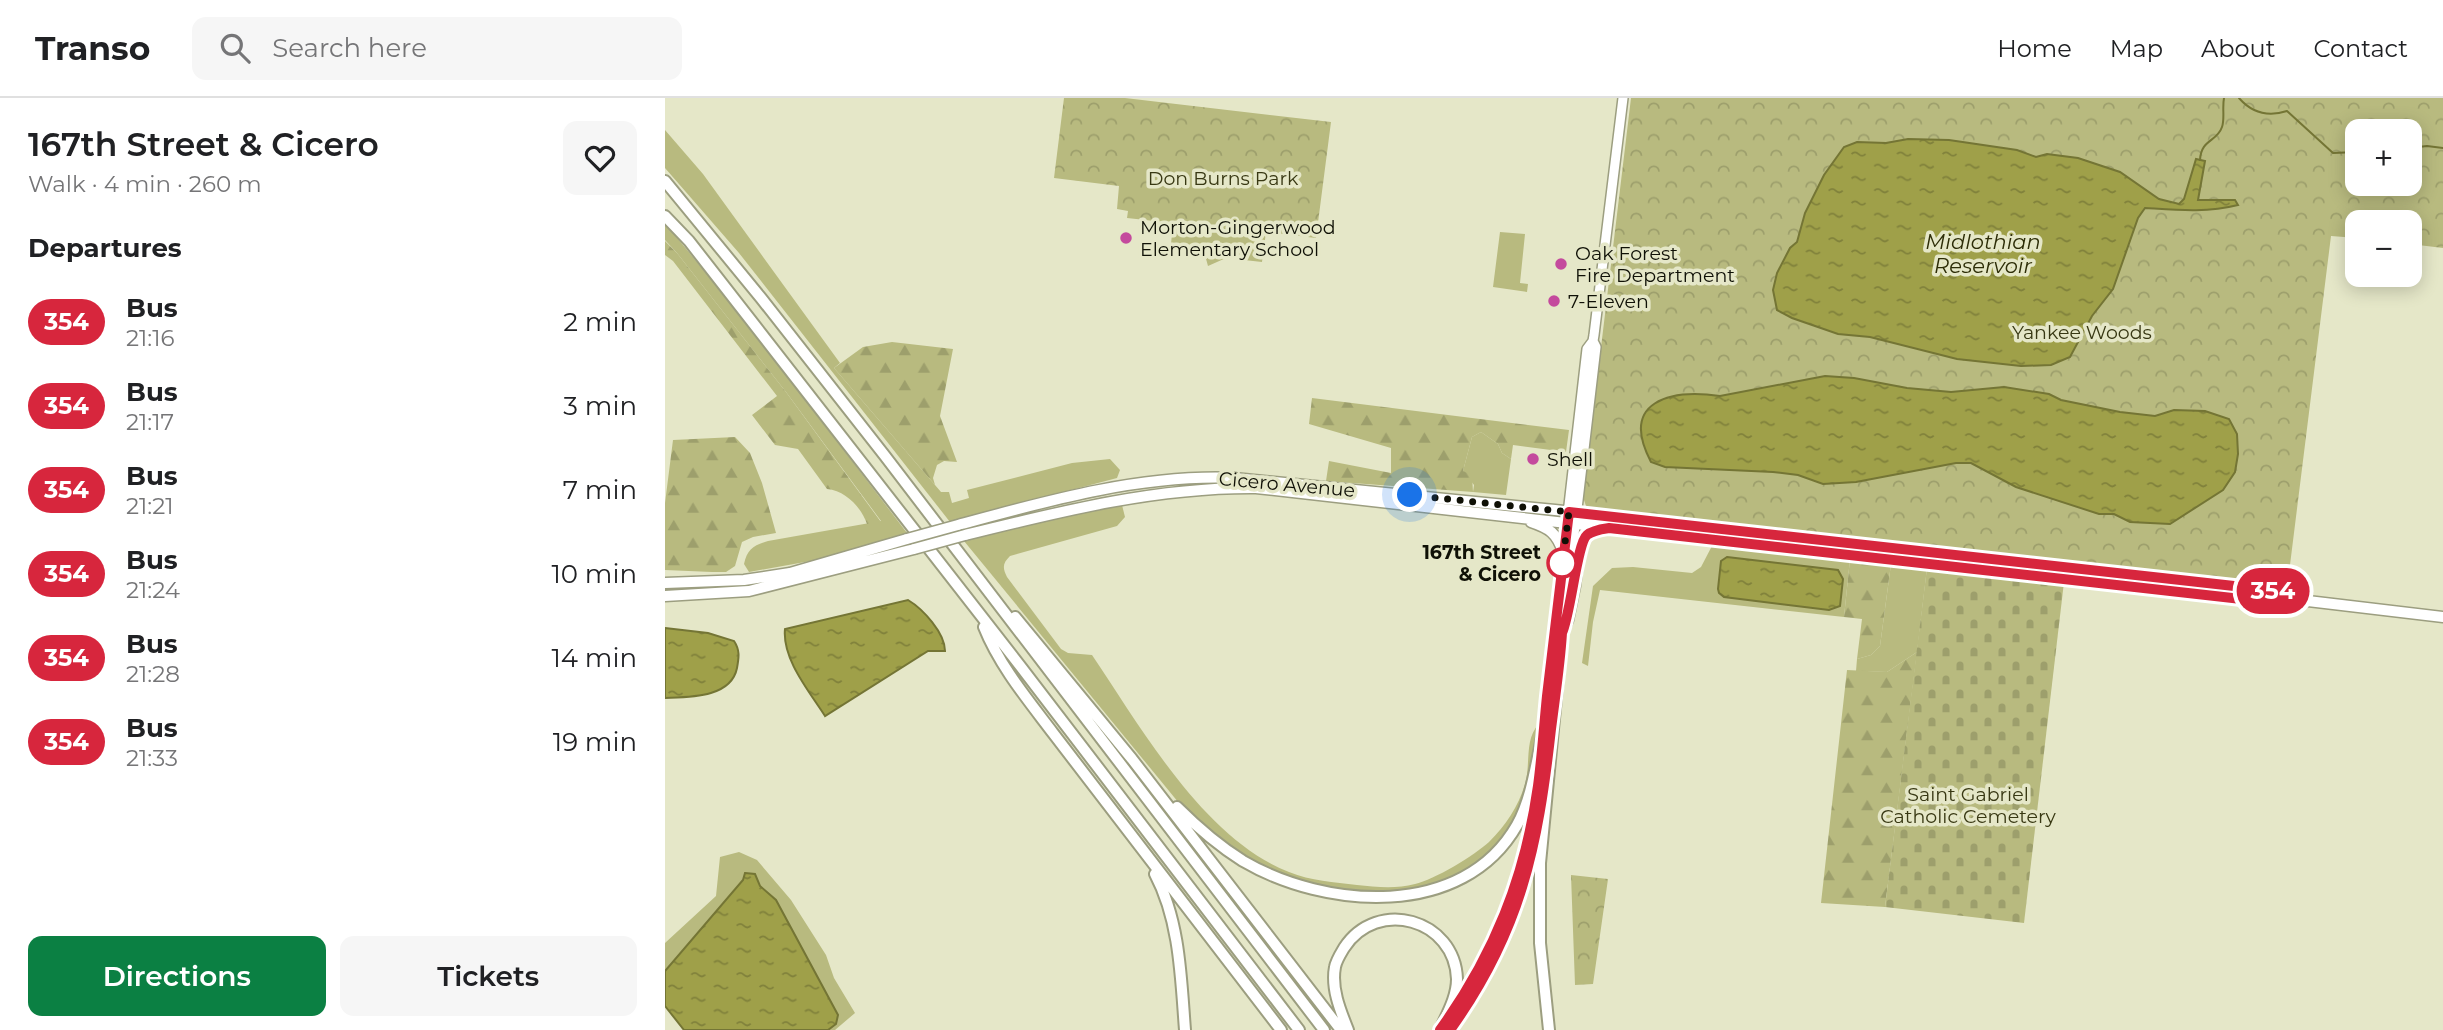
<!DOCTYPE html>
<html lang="en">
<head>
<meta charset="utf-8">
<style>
	:root { --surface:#fff; --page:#f6f6f6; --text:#202124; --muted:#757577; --line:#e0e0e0; --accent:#0b8043 }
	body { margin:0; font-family:Montserrat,sans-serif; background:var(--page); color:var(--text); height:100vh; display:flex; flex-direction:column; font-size:26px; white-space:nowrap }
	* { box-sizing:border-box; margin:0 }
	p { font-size:23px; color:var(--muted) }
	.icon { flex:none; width:38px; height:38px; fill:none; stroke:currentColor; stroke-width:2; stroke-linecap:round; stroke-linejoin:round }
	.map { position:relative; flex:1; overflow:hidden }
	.details { display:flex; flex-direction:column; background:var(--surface); width:665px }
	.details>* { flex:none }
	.badge { padding:0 14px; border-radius:23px; font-size:24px; line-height:46px }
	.fabs { position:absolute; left:1680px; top:21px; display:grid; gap:14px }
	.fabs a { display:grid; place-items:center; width:77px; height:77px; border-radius:14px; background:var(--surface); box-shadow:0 4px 18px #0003; font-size:35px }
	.you { position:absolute; width:35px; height:35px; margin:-18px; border:5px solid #fff; border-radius:50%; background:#1a73e8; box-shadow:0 0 0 10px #1a73e833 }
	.map>.badge { position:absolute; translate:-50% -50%; box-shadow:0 0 0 4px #fff }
	h2 { padding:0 28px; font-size:26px; line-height:63px }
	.round { display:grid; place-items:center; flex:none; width:74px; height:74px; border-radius:14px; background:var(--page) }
	.headline { display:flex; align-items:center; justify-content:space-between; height:119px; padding:0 28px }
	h1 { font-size:33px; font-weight:600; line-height:52px }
	.action { display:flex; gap:14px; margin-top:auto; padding:14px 28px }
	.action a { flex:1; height:80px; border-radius:14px; background:var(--accent); color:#fff; font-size:28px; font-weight:600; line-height:80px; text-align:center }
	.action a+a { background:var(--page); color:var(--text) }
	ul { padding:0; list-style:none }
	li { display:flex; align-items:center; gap:21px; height:84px; padding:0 28px }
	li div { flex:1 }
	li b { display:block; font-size:26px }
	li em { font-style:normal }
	li .badge { min-width:77px; font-weight:700; text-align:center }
	header { display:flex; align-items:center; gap:42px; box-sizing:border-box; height:98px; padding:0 35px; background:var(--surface); border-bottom:2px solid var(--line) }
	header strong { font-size:33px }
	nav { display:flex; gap:38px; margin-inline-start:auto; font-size:24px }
	.search { width:490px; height:63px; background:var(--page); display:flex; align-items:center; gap:18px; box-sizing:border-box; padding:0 24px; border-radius:14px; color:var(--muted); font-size:26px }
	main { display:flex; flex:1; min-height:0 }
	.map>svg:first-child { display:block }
</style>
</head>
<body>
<header>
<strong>Transo</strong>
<div class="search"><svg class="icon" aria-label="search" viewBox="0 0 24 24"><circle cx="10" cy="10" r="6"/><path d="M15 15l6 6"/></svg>Search here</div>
<nav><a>Home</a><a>Map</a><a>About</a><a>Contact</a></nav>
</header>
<main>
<section class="details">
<div class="headline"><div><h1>167th Street &amp; Cicero</h1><p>Walk · 4 min · 260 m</p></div><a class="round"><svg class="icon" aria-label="heart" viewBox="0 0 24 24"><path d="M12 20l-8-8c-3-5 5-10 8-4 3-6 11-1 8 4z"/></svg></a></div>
<h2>Departures</h2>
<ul>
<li><span class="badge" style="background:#d7263d;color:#fff">354</span><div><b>Bus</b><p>21:16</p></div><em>2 min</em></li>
<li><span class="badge" style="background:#d7263d;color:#fff">354</span><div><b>Bus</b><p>21:17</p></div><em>3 min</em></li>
<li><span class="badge" style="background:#d7263d;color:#fff">354</span><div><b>Bus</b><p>21:21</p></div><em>7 min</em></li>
<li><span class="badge" style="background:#d7263d;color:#fff">354</span><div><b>Bus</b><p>21:24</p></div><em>10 min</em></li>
<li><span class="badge" style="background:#d7263d;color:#fff">354</span><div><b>Bus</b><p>21:28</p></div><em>14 min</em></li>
<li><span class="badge" style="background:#d7263d;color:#fff">354</span><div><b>Bus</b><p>21:33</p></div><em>19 min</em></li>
</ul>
<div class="action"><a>Directions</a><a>Tickets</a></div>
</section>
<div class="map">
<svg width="1778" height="932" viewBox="0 0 1778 932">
	<defs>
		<pattern id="forest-firs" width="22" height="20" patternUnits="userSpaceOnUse" patternTransform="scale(1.75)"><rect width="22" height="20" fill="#b8ba7f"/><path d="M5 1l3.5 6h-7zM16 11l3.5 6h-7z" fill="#9d9f6c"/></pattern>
		<pattern id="cemetery-stones" width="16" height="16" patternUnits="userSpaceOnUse" patternTransform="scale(1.75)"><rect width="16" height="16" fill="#b8ba7f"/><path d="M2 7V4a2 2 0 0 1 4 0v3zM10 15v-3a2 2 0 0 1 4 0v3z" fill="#9d9f6c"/></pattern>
		<pattern id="park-crowns" width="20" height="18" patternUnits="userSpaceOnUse" patternTransform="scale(1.75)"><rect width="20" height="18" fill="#b8ba7f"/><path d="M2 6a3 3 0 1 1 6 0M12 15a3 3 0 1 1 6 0" fill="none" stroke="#9d9f6c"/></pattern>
		<pattern id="water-ripples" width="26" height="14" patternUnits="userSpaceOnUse" patternTransform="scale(1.75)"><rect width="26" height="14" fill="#9fa049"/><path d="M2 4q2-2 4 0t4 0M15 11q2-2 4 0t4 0" fill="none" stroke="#80813b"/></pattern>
	</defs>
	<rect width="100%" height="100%" fill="#e5e7c8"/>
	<path fill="#b8ba7f" d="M0,32l38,44 137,189 -6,5 101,117 6,7h8l3,11 17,-5 -2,-8 105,-27 38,-4 10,11 -3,8 -167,44 -211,-269 -74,-85z
		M0,125l81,99 161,211 -91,27 -67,12 -5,-8c3,-15 10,-19 24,-23l113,-20 -95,-129 -109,-139 -12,-13z
		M835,134l25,2 -5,49 8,1 -1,8 -34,-5z
		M816,334l17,12 4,9 9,6 -5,36 -33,-3 1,-7 -11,-14 9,-34z
		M453,404l4,3 3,12 -8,9 -107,30c-7,7 -8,11 -3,21l54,72 7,4 24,2c50,74 112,184 197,217 22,9 45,10 68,13 19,2 39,4 58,-1 19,-4 60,-29 74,-42 17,-17 29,-35 36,-58 6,-20 -1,-45 14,-60 -2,22 -11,68 -19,88 -7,19 -26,37 -41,49 -60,46 -149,36 -214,6 -31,-14 -57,-36 -82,-59l-219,-267 81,-22z
		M1048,446l137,15 -6,58 -244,-27 -7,32 -5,44 -6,-3 11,-77 19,-18 21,-1 59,6 9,-6z
		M1226,466l36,4 -10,84 -30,20 -31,-1 1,-12 14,-4 9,-9z
		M74,754l18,8 34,40 35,55 8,23 21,35 -20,17h-7l8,-6 -60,-124 -31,-26 -2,6 -78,91v-28l51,-47 4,-39z"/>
	<path fill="url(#forest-firs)" d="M0,143l12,12 109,139 95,130 -14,2c-6,-17 -21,-33 -40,-35l-29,-40 -23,-4 -23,-30 25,-19 -104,-135 -8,-6z
		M227,244l61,7 -13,67 17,46 -13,-1 -7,4 -4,13 2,7 -101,-117 29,-21z
		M647,300l257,32 -3,22 -53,-7 -2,14 -9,-6 -4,-9 -17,-12 -9,5 -9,34 9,4 1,17 -147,-11 3,-20 62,12v-25l-82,-24z
		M70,339l15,16 12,30 14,50 -23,4 -11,5 -7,24 -9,6h-14l-47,-2v-67l8,-63z
		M1185,461l41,5 -11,82 -9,9 -14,4 5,-40 -18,-2z
		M1252,554l-32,255 -64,-4 26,-233 40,2z"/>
	<path fill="url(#cemetery-stones)" d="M1262,470l137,14 -40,341 -139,-16z"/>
	<path fill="url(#park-crowns)" fill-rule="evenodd" d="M399,0h61l206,24 -15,116 -50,-6 -4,30 -36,-4 -18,8 -5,-18 -32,-4 2,-21 -46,-5 1,-7 -11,-2 2,-23 -65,-8z
		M966,0h812v150l-33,-4v-22h-53v16l-26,-2 -43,345 -5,7 -696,-79 -4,-12zM1692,33h53v53h-53z
		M906,777l37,4 -15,105 -18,1z"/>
	<path fill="url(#water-ripples)" stroke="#747535" stroke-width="2" d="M1243,41l41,1 68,10 19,7 11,-3 31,4 42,14 39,27 20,5 5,-5 12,-40 9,2 -7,39h37l3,5c-32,8 -61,5 -93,3l-7,10 -25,71 -21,27 -22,41 -19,8 -30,1 -64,-7 -87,-22 -32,-3 -46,-16 -15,-8 -4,-20 4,-17 13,-25 7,-6 8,-29 19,-38 20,-28 13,-5 29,1z
		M1160,278l29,2 53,10 44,4 53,-5 45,7 12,6 59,12 35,4 19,-6 31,1 24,8 8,15 1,20 -3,18 -12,18 -53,34 -40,-2 -16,-8h-15l-83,-27 -45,-24h-15l-100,19 -33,2 -25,-9 -25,-3 -108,-5 -14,-5c-32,-61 19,-73 69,-66z
		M1062,459l111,13 5,9 -3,27 -11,4 -105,-13 -5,-4 -1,-4 3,-28z
		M243,502c15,9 37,33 37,51h-17l-103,65c-16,-25 -43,-57 -40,-87z
		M0,530l43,5 26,8c6,9 5,16 3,27 -6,30 -48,29 -72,30z
		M80,775l10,1 5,12 16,14 62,115 -2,9 -8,6h-144l-19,-24v-35l78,-91z"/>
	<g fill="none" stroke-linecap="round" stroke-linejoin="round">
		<path stroke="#747535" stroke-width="2" d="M1574,0c13,15 29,19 48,13l46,42 24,-1
			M1745,50l17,-2 16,2
			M1535,62c1,-21 17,-18 22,-33 3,-9 0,-19 2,-29"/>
		<g stroke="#9c9e80" stroke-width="12">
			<path id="secondary" d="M894,564l37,-315 -3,-6 1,-6 29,-237
				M877,641l45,-390 6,-8
				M785,919c51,-73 80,-158 89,-247
				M785,932c47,-66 75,-136 90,-215"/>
		</g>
		<g stroke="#9c9e80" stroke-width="13">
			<path id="primary" d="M866,424c18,6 26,11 32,30
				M293,427c88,-24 184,-51 276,-47l321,32 724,81 12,8
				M300,437c97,-24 192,-48 291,-47l1022,115 13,-4 152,18
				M0,485l79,-3 46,-7 117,-34
				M0,498l84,-5 165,-42
				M897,535l6,-13 7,-34 5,-41 9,-12 13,-4"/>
		</g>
		<g stroke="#9c9e80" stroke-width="14">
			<path id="motorway" d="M0,83l96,117 124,158 439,574
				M0,118l24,25 332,426 278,363
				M350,519l117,142 209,271
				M319,529c15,38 44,73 69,106l228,297
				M512,709c20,20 42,39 66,54 82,48 220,59 274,-36 15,-27 19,-62 26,-92
				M490,776c25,47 26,105 30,156
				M683,932c-8,-20 -17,-42 -13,-63 1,-6 6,-14 9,-19 33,-51 111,-29 113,31 0,18 -10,35 -17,51
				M884,932l-9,-87v-80l20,-206"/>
		</g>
		<use href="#secondary" stroke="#fff" stroke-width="9"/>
		<use href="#primary" stroke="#fff" stroke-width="10"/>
		<use href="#motorway" stroke="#fff" stroke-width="10"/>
		<g stroke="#9c9e80" stroke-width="13" stroke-linecap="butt">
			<path id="primary-bridge" d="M242,441l51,-14
				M249,451l51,-14"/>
		</g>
		<use href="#primary-bridge" stroke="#fff" stroke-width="10"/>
	</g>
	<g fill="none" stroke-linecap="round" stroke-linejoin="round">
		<g stroke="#fff" stroke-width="16">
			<path id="line" d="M775,932c54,-75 85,-152 98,-244 4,-30 6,-60 9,-90 7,-61 15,-123 22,-184l710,79 12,9 -14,3 -668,-75c-7,1 -16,2 -22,7 -10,8 -16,78 -25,98 -2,32 -7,64 -11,96 -13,118 -30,202 -101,301"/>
		</g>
		<use href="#line" stroke="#d7263d" stroke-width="10"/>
		<path stroke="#0f1006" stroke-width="7" stroke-dasharray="0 12.6" d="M745,397l159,17 -8,62 1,-11"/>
	</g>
	<g fill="#c44a9d" stroke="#e5e7c8" stroke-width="2.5">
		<circle cx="461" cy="140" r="7"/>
		<circle cx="896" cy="166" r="7"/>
		<circle cx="889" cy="203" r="7"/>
		<circle cx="868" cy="361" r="7"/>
	</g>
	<circle fill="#fff" stroke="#d7263d" stroke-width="3.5" cx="897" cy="465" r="14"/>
	<g text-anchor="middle" stroke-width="7" stroke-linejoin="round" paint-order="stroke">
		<g font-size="19" fill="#383813" stroke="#e5e7c8">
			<text x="558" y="87">Don Burns Park</text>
			<text x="1417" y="241">Yankee Woods</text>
			<text x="1303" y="703">Saint Gabriel<tspan x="1303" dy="22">Catholic Cemetery</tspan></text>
		</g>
		<g font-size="19" fill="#0f1006" stroke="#e5e7c8" text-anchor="start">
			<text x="475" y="136">Morton-Gingerwood<tspan x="475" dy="22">Elementary School</tspan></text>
			<text x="910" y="162">Oak Forest<tspan x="910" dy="22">Fire Department</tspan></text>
			<text x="903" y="210">7-Eleven</text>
			<text x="882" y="368">Shell</text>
		</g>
		<g font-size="19" fill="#0f1006" stroke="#e5e7c8">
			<text transform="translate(622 386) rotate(5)" y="7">Cicero Avenue</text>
		</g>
		<g font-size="19" font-weight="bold" fill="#0f1006" stroke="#e5e7c8" text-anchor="end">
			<text x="876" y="461">167th Street<tspan x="876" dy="22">&amp; Cicero</tspan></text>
		</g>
		<g font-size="21" font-style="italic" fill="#2d2d07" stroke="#e5e7c8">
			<text x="1318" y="151">Midlothian<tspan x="1318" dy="24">Reservoir</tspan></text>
		</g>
	</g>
</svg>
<div class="fabs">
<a>+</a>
<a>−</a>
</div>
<div class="you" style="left:745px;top:397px"></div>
<b class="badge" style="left:1608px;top:493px;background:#d7263d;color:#fff">354</b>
</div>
</main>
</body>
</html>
